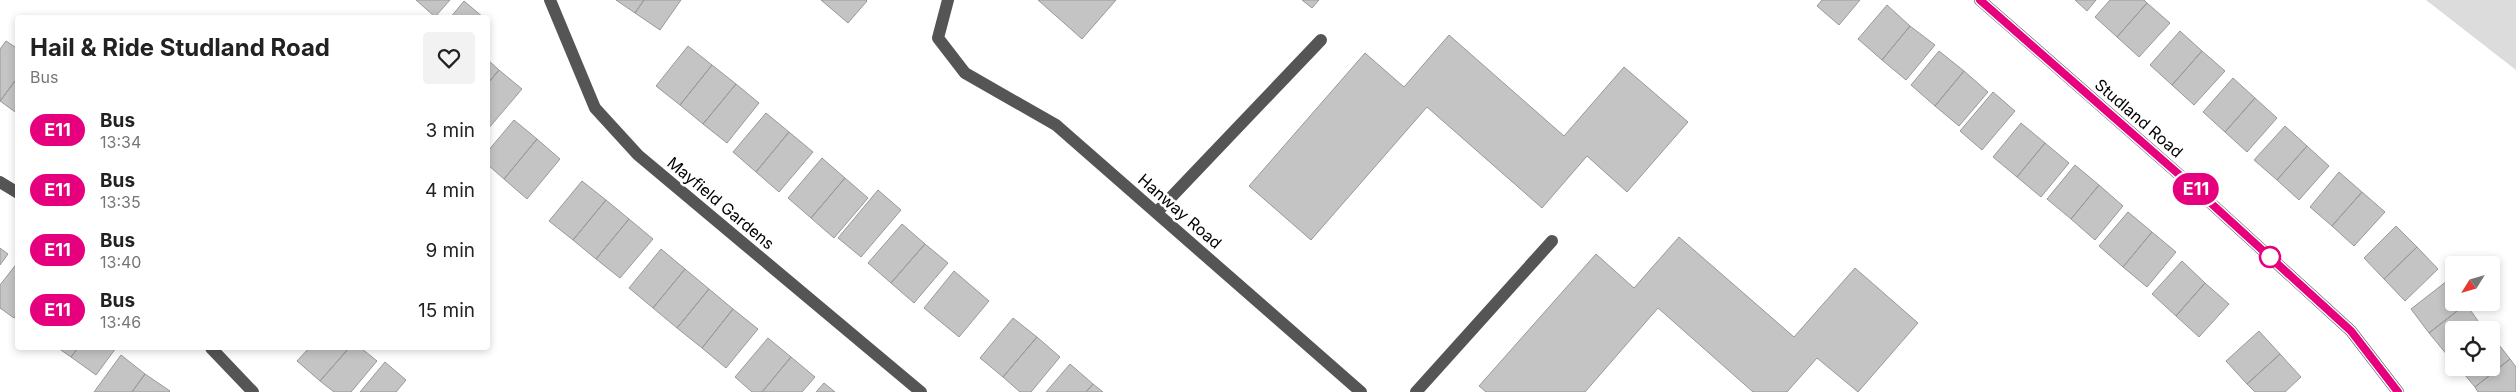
<!DOCTYPE html>
<html lang="en">
<head>
<meta charset="utf-8">
<style>
	:root { --surface:#fff; --page:#f2f2f2; --text:#222; --muted:#767676 }
	body { margin:0; font-family:Inter,sans-serif; background:var(--page); color:var(--text); height:100vh; display:flex; flex-direction:column; font-size:19px; white-space:nowrap }
	* { box-sizing:border-box; margin:0 }
	p { font-size:16px; color:var(--muted) }
	.icon { flex:none; width:28px; height:28px; fill:none; stroke:currentColor; stroke-width:2; stroke-linecap:round; stroke-linejoin:round }
	.map { position:relative; flex:1; overflow:hidden }
	.side { position:absolute; left:15px; top:15px; width:475px; height:335px; display:flex; flex-direction:column; background:var(--surface); border-radius:5px; box-shadow:0 2px 8px #0003 }
	.side>* { flex:none }
	.badge { padding:0 10px; border-radius:16px; font-size:18px; line-height:32px }
	.needle { width:32px; rotate:233deg }
	.buttons { position:absolute; left:2445px; top:256px; display:grid; gap:10px }
	.buttons a { display:grid; place-items:center; width:55px; height:55px; border-radius:5px; background:var(--surface); box-shadow:0 2px 8px #0003; font-size:25px }
	.map>.badge { position:absolute; translate:-50% -50%; box-shadow:0 0 0 2px #fff }
	.round { display:grid; place-items:center; flex:none; width:52px; height:52px; border-radius:5px; background:var(--page) }
	.overview { display:flex; align-items:center; justify-content:space-between; height:85px; padding:0 15px }
	h1 { font-size:24px; font-weight:700; line-height:38px }
	ul { padding:0; list-style:none }
	li { display:flex; align-items:center; gap:15px; height:60px; padding:0 15px }
	li div { flex:1 }
	li b { display:block; font-size:19px }
	li em { font-style:normal }
	li .badge { min-width:55px; font-weight:700; text-align:center }
	.map>svg:first-child { display:block }
</style>
</head>
<body>
<div class="map">
<svg width="2516" height="392" viewBox="0 0 2516 392">
	<rect width="100%" height="100%" fill="#fff"/>
	<path fill="#dcdcdc" d="M2426,0h90v70z"/>
	<path fill="#c4c4c4" stroke="#999" d="M416,0h34l-15,17z
		M616,0h28l-9,13z
		M644,0h37l-21,30 -25,-17z
		M821,0h45l1,1 -19,22z
		M1038,0h78l-34,39z
		M1302,0h17l-7,8z
		M1822,0h38l-21,25 -22,-19z
		M2075,0h21l-9,11z
		M2110,0h34l3,3 -30,34 -22,-20z
		M464,1l20,17h-34z
		M2147,3l23,20 -31,34 -22,-20z
		M1887,5l23,21 -28,34 -24,-21z
		M1910,26l25,19 -29,35 -24,-20z
		M2180,31l22,20 -30,34 -22,-20z
		M1449,35l115,101 60,-69 64,55 -61,70 -40,-36 -45,52 -115,-101 -116,133 -62,-54 116,-133 39,34z
		M6,41l12,8v28l-18,24v-52z
		M688,46l24,19 -32,40 -24,-19z
		M1939,51l25,20 -29,35 -24,-21z
		M2202,51l23,20 -31,34 -22,-20z
		M488,60l11,10 -11,13z
		M712,65l24,19 -33,40 -23,-19z
		M499,70l23,19 -34,40v-46z
		M1964,71l24,21 -29,34 -24,-20z
		M18,77v37l-18,-13z
		M2233,78l22,20 -30,34 -22,-20z
		M736,84l23,19 -32,40 -24,-19z
		M1993,92l22,19 -33,39 -22,-19z
		M2255,98l22,20 -30,34 -22,-20z
		M766,113l23,19 -33,40 -23,-20z
		M514,120l23,19 -33,40 -16,-14v-14z
		M2021,123l24,20 -28,34 -24,-20z
		M2285,126l22,20 -30,34 -23,-20z
		M789,132l24,20 -34,40 -23,-20z
		M537,139l23,20 -33,40 -23,-20z
		M2045,143l24,20 -28,34 -24,-20z
		M2307,146l22,20 -30,34 -22,-20z
		M822,158l23,20 -34,40 -23,-20z
		M2075,165l24,20 -28,34 -24,-20z
		M2339,172l23,20 -30,34 -22,-19z
		M845,178l23,20 -34,40 -23,-20z
		M582,181l24,19 -33,40 -24,-19z
		M2099,185l24,21 -28,34 -24,-21z
		M878,190l23,20 -40,47 -23,-19z
		M2362,192l23,20 -31,34 -22,-20z
		M606,200l23,19 -33,40 -23,-19z
		M2128,212l24,20 -29,35 -24,-21z
		M629,219l24,20 -33,39 -24,-19z
		M902,224l23,20 -34,39 -23,-20z
		M2396,226l21,21 -33,32 -20,-21z
		M2152,232l24,20 -29,35 -24,-20z
		M1679,237l115,100 61,-69 63,55 -60,69 -41,-34 -30,34h-34l-95,-84 -73,84h-99l-7,-6 117,-132 38,34z
		M925,244l23,19 -34,40 -23,-20z
		M2417,247l21,22 -33,32 -21,-22z
		M0,248l8,6 -8,11z
		M661,249l24,20 -32,39 -24,-20z
		M2182,261l23,22 -29,33 -24,-22z
		M18,262v51l-4,5 -14,-10v-23z
		M685,269l24,20 -32,39 -24,-20z
		M954,271l35,30 -30,36 -35,-29z
		M2447,281l7,9v12l12,2 -37,29 -18,-24z
		M2205,283l24,21 -30,33 -23,-21z
		M709,289l24,20 -31,39 -25,-20z
		M2466,304l17,24 -29,2v21l-6,5 -19,-23z
		M733,309l25,20 -32,39 -24,-20z
		M1013,318l24,19 -34,40 -23,-19z
		M2259,331l21,23 -33,30 -21,-23z
		M2492,336l18,23 -35,28 -16,-19h32z
		M1037,337l23,20 -29,35h-11l-17,-15z
		M768,338l23,19 -29,35h-10l-17,-15z
		M58,348h20l-7,9z
		M78,348h38l-20,27 -25,-18z
		M309,348h40l-29,33 -23,-20z
		M349,348h12l16,13 -26,31h-17l-14,-11z
		M2280,354l21,23 -16,15h-30l-8,-8z
		M121,355l24,19 -13,18h-38z
		M791,357l24,20 -13,15h-40z
		M2510,359l6,8v25h-38l-3,-5z
		M385,362l21,18 -10,12h-36z
		M1070,364l23,20 -7,8h-40z
		M145,374l25,17 -1,1h-37z
		M824,383l11,9h-19z
		M1093,384l10,8h-17z"/>
	<g fill="none" stroke-linecap="round" stroke-linejoin="round">
		<path stroke="#555" stroke-width="12" d="M550,0l45,108 43,47 283,237
			M948,0l-10,38 27,35 91,52 305,267
			M1980,0l211,185 160,146 47,61
			M0,182l18,11
			M1157,212l164,-172
			M211,348l42,44
			M1416,392l136,-151"/>
	</g>
	<g fill="none" stroke-linecap="round" stroke-linejoin="round">
		<g stroke="#fff" stroke-width="11">
			<path id="line" d="M1980,0l211,185 160,146 47,61"/>
		</g>
		<use href="#line" stroke="#e6007e" stroke-width="8"/>
	</g>
	<circle fill="#fff" stroke="#e6007e" stroke-width="2.5" cx="2270" cy="257" r="10"/>
	<g text-anchor="middle" stroke-width="5" stroke-linejoin="round" paint-order="stroke">
		<g font-size="16" fill="#000" stroke="#fff">
			<text transform="translate(2139 118) rotate(41)" y="6">Studland Road</text>
			<text transform="translate(721 203) rotate(40)" y="6">Mayfield Gardens</text>
			<text transform="translate(1180 211) rotate(41)" y="6">Hanway Road</text>
		</g>
	</g>
</svg>
<div class="buttons">
<a><svg class="needle" viewBox="-14 -14 28 28"><path d="M0-13l5 13h-10z" fill="#e53935"/><path d="M0 13l5-13h-10z" fill="#767676"/></svg></a>
<a><svg class="icon" aria-label="locate" viewBox="0 0 24 24"><circle cx="12" cy="12" r="6"/><path d="M12 2v4M12 18v4M2 12h4M18 12h4"/></svg></a>
</div>
<b class="badge" style="left:2196px;top:189px;background:#e6007e;color:#fff">E11</b>
<section class="side">
<div class="overview"><div><h1>Hail &amp; Ride Studland Road</h1><p>Bus</p></div><a class="round"><svg class="icon" aria-label="heart" viewBox="0 0 24 24"><path d="M12 20l-8-8c-3-5 5-10 8-4 3-6 11-1 8 4z"/></svg></a></div>
<ul>
<li><span class="badge" style="background:#e6007e;color:#fff">E11</span><div><b>Bus</b><p>13:34</p></div><em>3 min</em></li>
<li><span class="badge" style="background:#e6007e;color:#fff">E11</span><div><b>Bus</b><p>13:35</p></div><em>4 min</em></li>
<li><span class="badge" style="background:#e6007e;color:#fff">E11</span><div><b>Bus</b><p>13:40</p></div><em>9 min</em></li>
<li><span class="badge" style="background:#e6007e;color:#fff">E11</span><div><b>Bus</b><p>13:46</p></div><em>15 min</em></li>
</ul>
</section>
</div>
</body>
</html>
